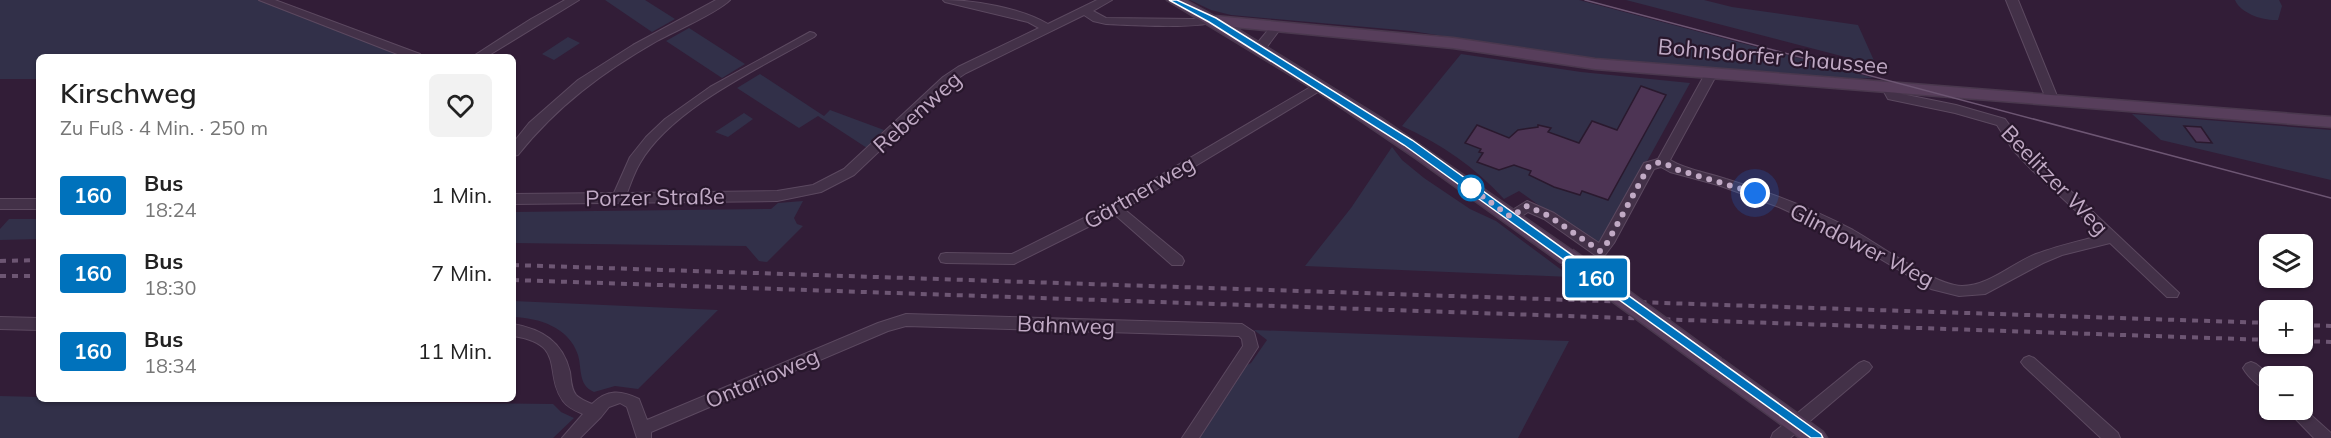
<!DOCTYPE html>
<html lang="de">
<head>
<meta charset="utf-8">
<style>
	:root { --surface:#fff; --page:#f2f2f2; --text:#222; --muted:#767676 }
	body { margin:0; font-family:Mulish,sans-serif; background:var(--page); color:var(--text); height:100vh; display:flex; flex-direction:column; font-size:22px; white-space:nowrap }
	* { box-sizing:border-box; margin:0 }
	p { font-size:20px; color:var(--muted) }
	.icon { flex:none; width:33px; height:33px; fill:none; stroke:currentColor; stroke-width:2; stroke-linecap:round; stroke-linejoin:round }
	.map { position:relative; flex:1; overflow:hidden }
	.panel { position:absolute; left:36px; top:54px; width:480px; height:348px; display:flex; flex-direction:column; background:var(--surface); border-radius:9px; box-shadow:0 2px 4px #0004 }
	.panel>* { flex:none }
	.badge { padding:0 12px; border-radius:4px; font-size:21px; line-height:39px }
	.fabs { position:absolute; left:2259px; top:234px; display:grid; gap:12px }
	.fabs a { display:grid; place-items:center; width:54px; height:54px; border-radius:9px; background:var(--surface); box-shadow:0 2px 4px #0004; font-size:30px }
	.you { position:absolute; width:30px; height:30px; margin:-15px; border:4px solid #fff; border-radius:50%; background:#1a73e8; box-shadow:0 0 0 9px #1a73e833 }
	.map>.badge { position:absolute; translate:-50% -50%; box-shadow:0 0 0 3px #fff }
	.round { display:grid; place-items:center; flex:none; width:63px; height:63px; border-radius:9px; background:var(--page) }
	.summary { display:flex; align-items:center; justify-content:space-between; height:102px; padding:0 24px }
	h1 { font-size:28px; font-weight:600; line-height:45px }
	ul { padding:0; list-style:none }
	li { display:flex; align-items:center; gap:18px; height:78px; padding:0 24px }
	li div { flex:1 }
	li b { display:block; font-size:22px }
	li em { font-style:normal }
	li .badge { min-width:66px; font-weight:700; text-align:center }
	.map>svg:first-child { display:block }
</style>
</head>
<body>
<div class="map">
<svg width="2331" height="438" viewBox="0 0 2331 438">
	<rect width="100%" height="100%" fill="#321d37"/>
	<path fill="#323049" d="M0,0h258l149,57h-368v22h-39z
		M605,0h40l30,19 -23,13z
		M1190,0h389l295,78 -22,1 -260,-20 -181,-28 -180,-16 -20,-5z
		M1626,0h78l28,7 126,18 18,40z
		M2235,0h44l3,6 -4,14c-14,1 -37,-6 -43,-20z
		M689,28l56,36 -23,14 -56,-37z
		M568,37l12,6 -26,17 -12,-6z
		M1461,54l120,18 109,11 -85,155 -7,5 -15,-6 -64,-46 -15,8c-29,-32 -63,-55 -102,-73z
		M760,74l64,42 6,-6 54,20 -17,18 -49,-32 -19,12 -62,-40z
		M744,113l9,6 -25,18 -13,-5z
		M2132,114l199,16v50l-170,-40z
		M1392,147l10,13 22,18 46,31 26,12 75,56 -266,-11 46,-58z
		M803,201l-9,17 3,6 6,2 -36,36 -8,-1 -13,-15 -233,-3v-31l258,-3 7,-6z
		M9,219h30v20l-39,1v-11z
		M513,301l205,9 -80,79 -23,-3 -21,6c-16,-7 -12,-23 -16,-37 -9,-28 -39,-37 -65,-38z
		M1254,330l315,11 -51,97h-323l50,-72 6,-3 16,-23z
		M0,396l39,1v2l514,5 8,8 13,6 -21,20h-553z"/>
	<path fill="#4d3454" stroke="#2a192e" stroke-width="1.5" d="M1641,86l25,9 -58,105 -26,-9 -2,4 -26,-8 -25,-12 2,-4 -17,-6 -15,5 -22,-8 6,-9 -4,-1 2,-3 -16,-6 12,-18 32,13 9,-8 20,-3v-2l13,3 -3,4 31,11 13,-22 25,9z
		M2184,126l17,1 11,16 -16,-1z"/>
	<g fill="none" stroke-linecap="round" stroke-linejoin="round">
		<g stroke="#5c4960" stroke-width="2">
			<path id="street" d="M259,0h16l145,54 2,3h-17z
				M565,0h14l-93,57h-14l59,-38z
				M716,0h14c-13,13 -55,31 -73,41 -54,31 -100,65 -139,114l-5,1v-13l16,-20 49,-43 55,-35z
				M943,0c31,0 78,8 105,24l49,-24h15l-19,11 13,7 89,1 17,-2 6,3c-12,10 -92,5 -112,4l-13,-3 -9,-6 -118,58 -15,10 -97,92 -33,17 -44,9 -264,3v-10l101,-1 16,-36 16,-20 19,-18 45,-32 100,-55 4,1 2,2 -2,2c-54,31 -142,71 -174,126 -6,10 -9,20 -13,30l150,-2 36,-6 31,-16 99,-92 15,-10 81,-39 -11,-6 -83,-20z
				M2006,0h12l41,101 -2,3h-8l-2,-3z
				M1277,23l4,1v4l-18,24h-8l-2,-3 2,-3 18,-22z
				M1711,70l6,4 -47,86c17,10 38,13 56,19 43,13 87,30 127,51 27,15 80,55 109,56 27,0 49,-22 74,-32 21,-8 44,-13 66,-19l-70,-65 -19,-20 -16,-25 -42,-12 -67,-14 -6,-11 6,-4 4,1 5,8 59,12 49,14 18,25 19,20 137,129 -2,4h-10l-57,-54 -48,12 -19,8 -58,31 -26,2 -28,-7 -89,-53 -63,-29 -61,-22 -48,-13 -9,-5 -7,2 -40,74 -9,12h-10l-51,-36 -16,-7 -12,8h-10l-2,-3 2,-3 21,-13 27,12 45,30 45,-80 14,-4 47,-85z
				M1319,82l4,1 2,3 -2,3 -199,120 58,48 2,4 -2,4h-10l-58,-51 -100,50 -68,-1 -5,-1 -2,-4 2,-4 5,-1 66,1 98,-49z
				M0,199h39v10h-39z
				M906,314l336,10 12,8 4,15 -59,91h-17l61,-92 -1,-7 -3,-3 -333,-10 -18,5 -237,101v6h-14l-10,-31 -7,-4 -11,4 -8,10 -21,21h-18l21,-24c-7,-3 -15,-6 -20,-13 -20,-29 4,-57 -50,-65v-12c29,5 50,18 57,48 1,7 1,17 6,23 4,4 11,7 16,9 15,-15 29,-14 47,-5l8,21 231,-97z
				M0,317l39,1v12l-39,-1z
				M2029,356l5,2 84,75 2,5h-19l-77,-72 -3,-4 3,-4z
				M1864,361l5,2 3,4 -3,4 -79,67h-19l2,-5 86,-70z
				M2251,362l5,2 15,12 -1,15c-10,-3 -22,-14 -27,-23l3,-4z
				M2302,407l29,26v5h-17l-27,-28h15z"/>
		</g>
		<g stroke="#4a384e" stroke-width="3">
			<path id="secondary" d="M1167,0h18l29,16 239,22 142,21 736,58v10l-736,-58 -142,-21 -219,-21 147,91 193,134 2,5 -2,5 -7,2 -7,-2 -143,-103 -97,-66z
				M1716,358l7,2 100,72 4,6h-27l-91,-66 -3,-6 3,-6z"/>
		</g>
		<use href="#street" fill="#433148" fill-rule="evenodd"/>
		<use href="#secondary" fill="#573e5b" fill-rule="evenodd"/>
		<path stroke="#6d5673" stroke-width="1.5" d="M1585,0l746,198"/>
		<path stroke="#6d5673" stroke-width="4" stroke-dasharray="6 6" stroke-linecap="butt" d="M0,261l39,-1
			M513,265l1757,58
			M0,276h39
			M513,280l1757,60
			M2302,325l29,1
			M2302,341l29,1"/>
		<g stroke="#4a384e" stroke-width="21" stroke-linecap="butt">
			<path id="secondary-bridge" d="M1567,257l149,109"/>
		</g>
		<use href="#secondary-bridge" stroke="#573e5b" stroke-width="18"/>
	</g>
	<path fill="#0072bc" stroke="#fff" stroke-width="1.5" d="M1169,0h8l39,18 196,122 409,294 2,4h-12l-407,-293 -195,-123z"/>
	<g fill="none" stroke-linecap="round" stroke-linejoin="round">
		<path stroke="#c1aac5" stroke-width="6" stroke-dasharray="0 10.8" d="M1471,188l-3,-2 43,31 16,-11 22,10 51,35 7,-8 42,-77c11,-6 16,-3 26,3l80,24"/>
	</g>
	<circle fill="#fff" stroke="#0072bc" stroke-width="3" cx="1471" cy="188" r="12"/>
	<g text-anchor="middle" stroke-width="4.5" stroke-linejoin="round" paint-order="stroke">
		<g font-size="22" fill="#c1aac5" stroke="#28172c">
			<text transform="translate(1773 56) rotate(5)" y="8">Bohnsdorfer Chaussee</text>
			<text transform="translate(917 112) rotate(-42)" y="8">Rebenweg</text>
			<text transform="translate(2055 180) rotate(46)" y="8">Beelitzer Weg</text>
			<text transform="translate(1139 192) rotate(-30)" y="8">Gärtnerweg</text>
			<text transform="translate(655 197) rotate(-1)" y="8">Porzer Straße</text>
			<text transform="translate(1862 245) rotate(27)" y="8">Glindower Weg</text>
			<text transform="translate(1066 325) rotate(2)" y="8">Bahnweg</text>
			<text transform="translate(762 378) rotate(-23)" y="8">Ontarioweg</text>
		</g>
	</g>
</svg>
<div class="fabs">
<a><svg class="icon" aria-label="layers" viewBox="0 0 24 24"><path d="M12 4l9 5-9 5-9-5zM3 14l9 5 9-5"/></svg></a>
<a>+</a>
<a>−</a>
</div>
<div class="you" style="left:1755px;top:193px"></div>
<b class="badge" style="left:1596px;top:278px;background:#0072bc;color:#fff">160</b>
<section class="panel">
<div class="summary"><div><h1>Kirschweg</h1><p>Zu Fuß · 4 Min. · 250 m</p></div><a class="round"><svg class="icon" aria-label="heart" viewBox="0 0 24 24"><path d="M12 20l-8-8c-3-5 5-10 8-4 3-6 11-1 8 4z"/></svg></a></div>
<ul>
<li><span class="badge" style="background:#0072bc;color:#fff">160</span><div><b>Bus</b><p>18:24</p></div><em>1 Min.</em></li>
<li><span class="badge" style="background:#0072bc;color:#fff">160</span><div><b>Bus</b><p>18:30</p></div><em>7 Min.</em></li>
<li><span class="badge" style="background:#0072bc;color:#fff">160</span><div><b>Bus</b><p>18:34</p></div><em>11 Min.</em></li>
</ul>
</section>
</div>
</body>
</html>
